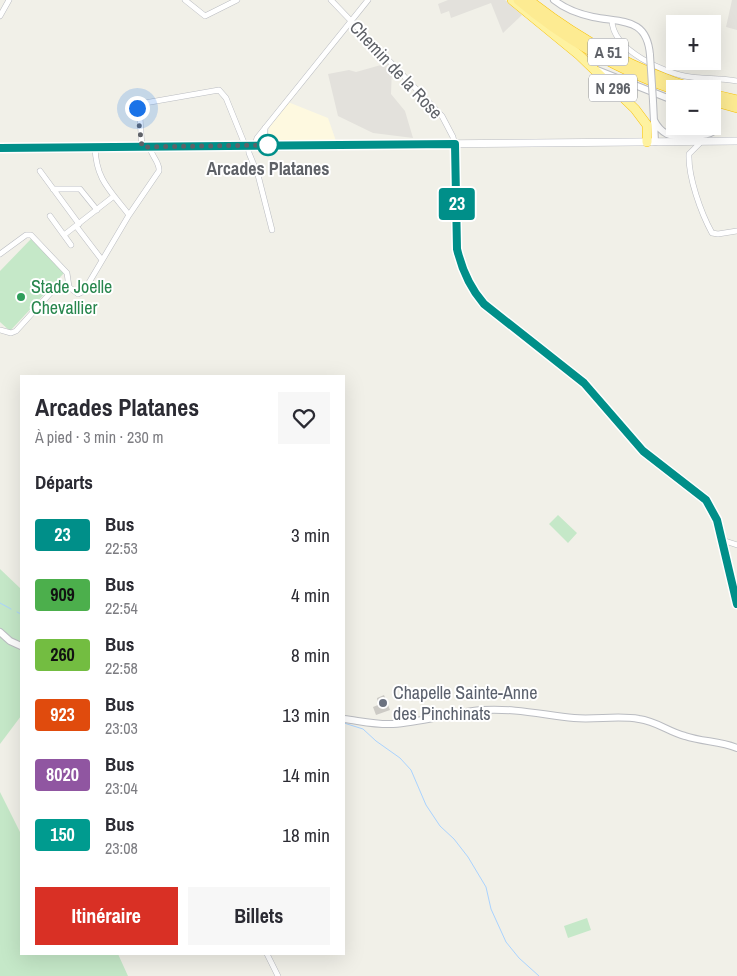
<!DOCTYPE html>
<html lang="fr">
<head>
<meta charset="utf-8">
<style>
	:root { --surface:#fff; --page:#f7f7f7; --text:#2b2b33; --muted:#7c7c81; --accent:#d93025 }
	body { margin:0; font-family:"Archivo Narrow",sans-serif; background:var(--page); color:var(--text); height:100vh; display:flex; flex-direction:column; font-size:19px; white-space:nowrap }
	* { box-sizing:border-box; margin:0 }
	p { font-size:16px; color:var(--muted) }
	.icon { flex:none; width:28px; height:28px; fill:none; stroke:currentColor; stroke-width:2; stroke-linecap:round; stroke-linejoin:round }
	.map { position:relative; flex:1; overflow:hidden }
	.drawer { position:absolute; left:20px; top:375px; width:325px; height:580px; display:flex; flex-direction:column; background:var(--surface); border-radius:0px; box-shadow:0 5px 20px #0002 }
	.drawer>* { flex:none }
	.badge { padding:0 10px; border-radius:4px; font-size:18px; line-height:32px }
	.fabs { position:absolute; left:666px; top:15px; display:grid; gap:10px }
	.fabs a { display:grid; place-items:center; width:55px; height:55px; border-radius:0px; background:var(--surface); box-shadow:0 5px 20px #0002; font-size:25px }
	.you { position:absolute; width:25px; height:25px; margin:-12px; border:4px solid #fff; border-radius:50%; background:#1a73e8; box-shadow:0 0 0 8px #1a73e833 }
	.map>.badge { position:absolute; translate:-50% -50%; box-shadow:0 0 0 2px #fff }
	h2 { padding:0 15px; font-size:19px; line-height:45px }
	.round { display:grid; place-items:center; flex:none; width:52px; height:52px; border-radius:0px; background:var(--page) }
	.head { display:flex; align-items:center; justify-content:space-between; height:85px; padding:0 15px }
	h1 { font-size:24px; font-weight:700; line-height:38px }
	.primary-button { display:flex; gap:10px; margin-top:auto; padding:10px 15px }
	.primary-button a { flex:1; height:58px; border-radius:0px; background:var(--accent); color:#fff; font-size:20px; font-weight:700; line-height:58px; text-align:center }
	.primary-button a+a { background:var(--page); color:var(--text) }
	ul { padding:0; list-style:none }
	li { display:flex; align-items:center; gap:15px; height:60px; padding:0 15px }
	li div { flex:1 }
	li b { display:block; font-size:19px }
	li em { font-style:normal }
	li .badge { min-width:55px; font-weight:700; text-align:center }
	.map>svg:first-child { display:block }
</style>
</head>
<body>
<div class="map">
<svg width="737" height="976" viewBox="0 0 737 976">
	<rect width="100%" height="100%" fill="#f1f0e8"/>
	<path fill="#fef9e0" d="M288,102l40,16 8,23 -61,1 -7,-7 2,-9z"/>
	<path fill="#e3e1dc" d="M448,0h57l17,15 -19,18 -12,-30 -40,15 -2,-7 -8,3 -3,-10z
		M732,0h5v30l-11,-3z
		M388,63l4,4 -1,27 14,17 8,27 -40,-5 -35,-17 -10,-42 21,-4 7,2z"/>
	<path fill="#c5e8c8" d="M31,239l33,34 -54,58 -10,-9v-51z
		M558,515l19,18 -9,10 -19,-19z
		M0,569l21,20v127l-21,28z
		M0,792l21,42v120h97l10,22h-128z
		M587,918l4,12 -23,8 -4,-12z"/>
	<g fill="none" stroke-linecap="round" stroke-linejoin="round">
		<path stroke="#aad3ff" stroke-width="1" d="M0,603l11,6
			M17,612l4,2
			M344,723l19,6 13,12 24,17 11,12 15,35 14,21 14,13 14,18 18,30 5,22 15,33 13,16 20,18"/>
	</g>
	<path fill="#cccac5" d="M384,695l6,15 -14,5 -3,-8 5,-2 -1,-7z"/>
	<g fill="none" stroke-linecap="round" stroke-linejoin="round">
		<g stroke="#babcc1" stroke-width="6">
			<path id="minor" d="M185,0l20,16 32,-16
				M331,0l111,116 11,21 3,13 1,99c5,21 13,39 27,55l100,79 16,16 32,41 29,25 45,35 11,20 20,84
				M0,16l9,-16
				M612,20c0,30 53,54 79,57 15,2 31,1 46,4
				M701,142l-12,12c-1,23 12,59 23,79l6,1 19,-3
				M248,145l1,8 9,22 14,55
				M255,145l2,-7 8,-10 103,-128
				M264,145l1,-17
				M142,147l-3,-43 80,-14 7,8 19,47
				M40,171l39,53
				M53,189h27l17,21
				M129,215l30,-44c1,-9 -8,-15 -9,-24
				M50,216l21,29
				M76,226l26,34
				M64,235l50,-39
				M0,254l26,-19h5l36,38 2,14 9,7 6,-3 45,-76c-19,-25 -33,-35 -34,-68
				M0,330l11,3 5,-2 39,-43 9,-3 5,2
				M722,540l15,5
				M267,954l11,22"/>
		</g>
		<g stroke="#babcc1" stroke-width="8">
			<path id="tertiary" d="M554,0c11,9 25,14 39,17 29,6 54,0 57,38
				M597,70l78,31
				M653,101l2,41
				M654,120c3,6 7,11 13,14 9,4 39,3 47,-3l1,-8 -3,-5
				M0,632l10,9 11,5
				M344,719c16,2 32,6 49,5 30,-2 60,-12 90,-14 31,-2 61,5 91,8 22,2 44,-3 65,1 17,2 30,13 46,17 18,6 35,5 52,12"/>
		</g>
		<g stroke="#bbbdc3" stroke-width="8">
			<path id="secondary" d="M0,148l737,-7"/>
		</g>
		<g stroke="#f9c000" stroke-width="10">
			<path id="trunk" d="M512,0l67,55 56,54 12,16v17"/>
		</g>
		<g stroke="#f9c000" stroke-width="10">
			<path id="motorway" d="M518,0c43,37 103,72 157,90
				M529,0c49,39 107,70 166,89
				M712,94l25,6
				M712,101l25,7"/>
		</g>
		<use href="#minor" stroke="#fff" stroke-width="5"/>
		<use href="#tertiary" stroke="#fff" stroke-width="6"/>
		<use href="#secondary" stroke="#fff" stroke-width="7"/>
		<use href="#trunk" stroke="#fef2a0" stroke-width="9"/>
		<use href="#motorway" stroke="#fdeb92" stroke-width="9"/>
		<g stroke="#babcc1" stroke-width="8" stroke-linecap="butt">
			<path id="tertiary-bridge" d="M650,55l3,46"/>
		</g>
		<use href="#tertiary-bridge" stroke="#fff" stroke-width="6"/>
	</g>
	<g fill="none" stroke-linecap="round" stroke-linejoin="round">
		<g stroke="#fff" stroke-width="11">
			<path id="line" d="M0,148l455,-4 2,105c5,21 13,39 27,55l100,79 59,68 63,49 11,20 20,84"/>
		</g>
		<use href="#line" stroke="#008f89" stroke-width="8"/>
		<path stroke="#5f6268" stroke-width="5" stroke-dasharray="0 9" d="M137,108l5,39 126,-2"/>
	</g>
	<circle fill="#fff" stroke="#008f89" stroke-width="2.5" cx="268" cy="145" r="10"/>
	<circle fill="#2e9e5b" stroke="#fff" stroke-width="2" cx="21" cy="297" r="5"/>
	<circle fill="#6b7280" stroke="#fff" stroke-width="2" cx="383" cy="703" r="5"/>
	<g text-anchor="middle" stroke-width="4" stroke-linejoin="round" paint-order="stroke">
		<g fill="#fff" stroke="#8f9195" stroke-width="1">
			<rect x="588" y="38.5" width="40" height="27" rx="4"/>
			<rect x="589" y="74.5" width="48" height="27" rx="4"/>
		</g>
		<g font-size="16" font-weight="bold" fill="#5f6268">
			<text x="608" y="58">A 51</text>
			<text x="613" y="94">N 296</text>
		</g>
		<g font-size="18" fill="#5f6268" stroke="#fff">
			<text transform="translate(396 70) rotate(47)" y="6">Chemin de la Rose</text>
		</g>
		<g font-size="18" font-weight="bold" fill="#5f6268" stroke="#fff">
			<text x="268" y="175">Arcades Platanes</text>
		</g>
		<g font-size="18" fill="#27864d" stroke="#fff" text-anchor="start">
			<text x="31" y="293">Stade Joelle<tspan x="31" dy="21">Chevallier</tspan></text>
		</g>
		<g font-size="18" fill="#5b616d" stroke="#fff" text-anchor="start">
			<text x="393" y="699">Chapelle Sainte-Anne<tspan x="393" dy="21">des Pinchinats</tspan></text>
		</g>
	</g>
</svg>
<div class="fabs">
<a>+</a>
<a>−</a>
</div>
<div class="you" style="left:137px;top:108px"></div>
<b class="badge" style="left:457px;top:204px;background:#008f89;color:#fff">23</b>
<section class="drawer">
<div class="head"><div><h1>Arcades Platanes</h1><p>À pied · 3 min · 230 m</p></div><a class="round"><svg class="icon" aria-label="heart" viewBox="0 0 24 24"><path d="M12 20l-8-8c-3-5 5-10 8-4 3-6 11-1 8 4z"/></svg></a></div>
<h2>Départs</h2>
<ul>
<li><span class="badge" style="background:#008f89;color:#fff">23</span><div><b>Bus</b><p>22:53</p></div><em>3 min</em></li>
<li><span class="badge" style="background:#4caf4c;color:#111">909</span><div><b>Bus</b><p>22:54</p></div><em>4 min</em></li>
<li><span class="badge" style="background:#73bd41;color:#111">260</span><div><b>Bus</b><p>22:58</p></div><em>8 min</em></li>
<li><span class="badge" style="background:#e04b0d;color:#fff">923</span><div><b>Bus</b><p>23:03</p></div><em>13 min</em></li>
<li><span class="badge" style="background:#9056a1;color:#fff">8020</span><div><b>Bus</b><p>23:04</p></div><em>14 min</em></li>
<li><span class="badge" style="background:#009b8f;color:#fff">150</span><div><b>Bus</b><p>23:08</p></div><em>18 min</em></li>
</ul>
<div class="primary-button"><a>Itinéraire</a><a>Billets</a></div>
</section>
</div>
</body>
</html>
